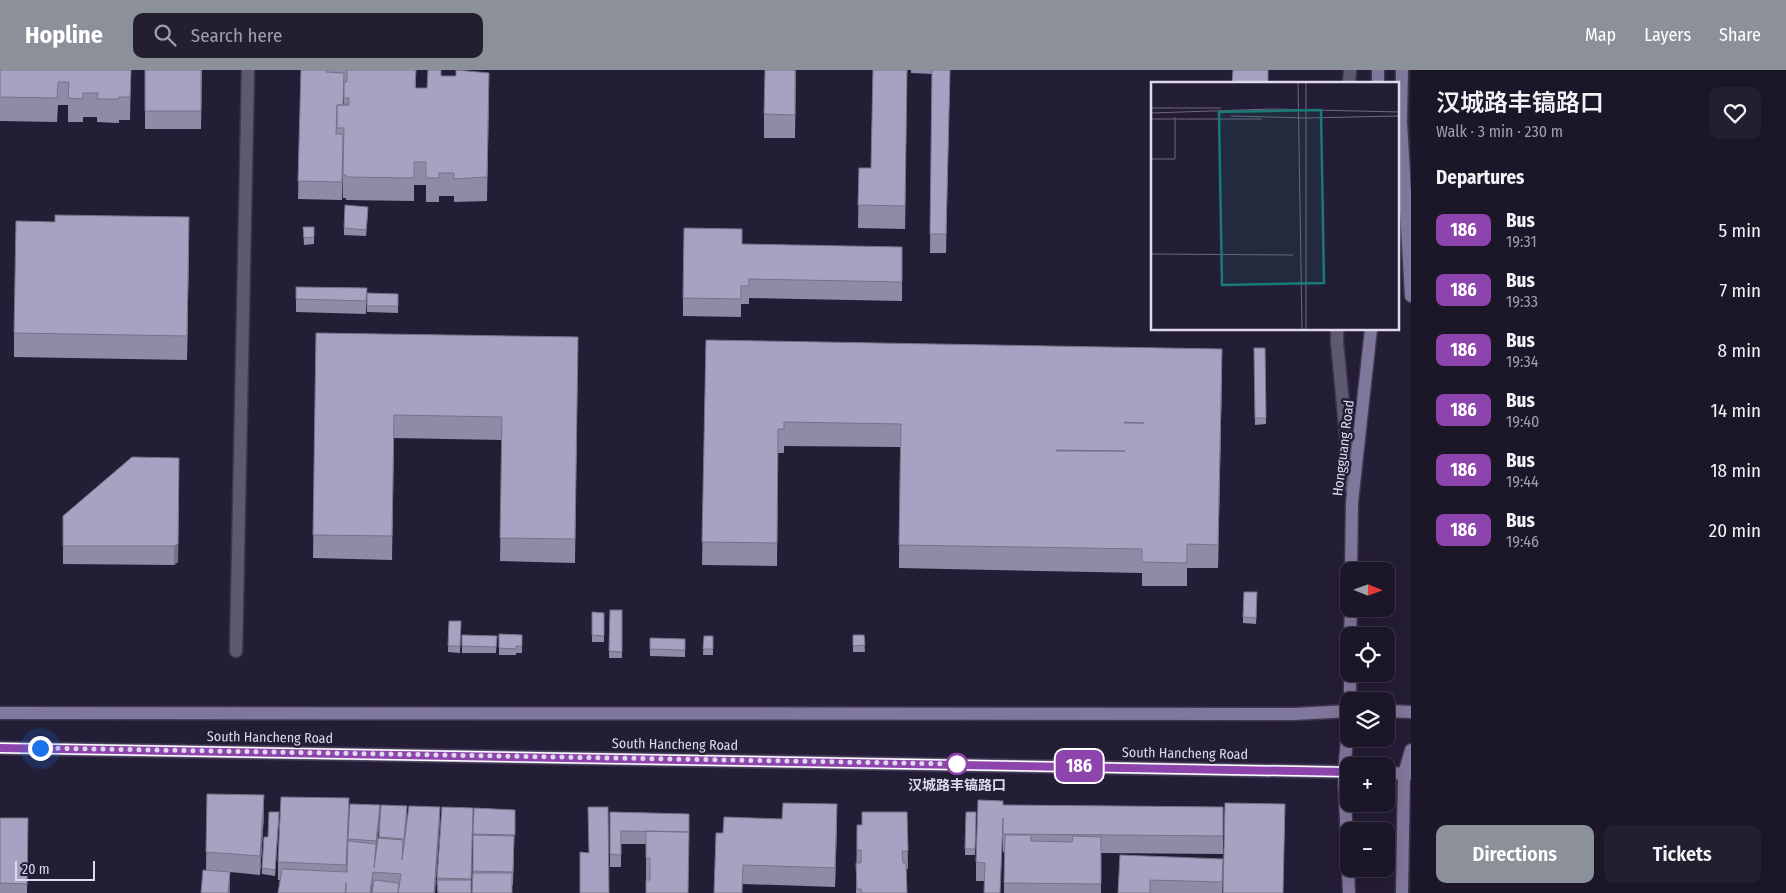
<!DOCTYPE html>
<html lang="en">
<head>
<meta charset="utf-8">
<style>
	:root { --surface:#1b1628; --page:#241f30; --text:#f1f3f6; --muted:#a09fa8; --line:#393545; --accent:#8c9099 }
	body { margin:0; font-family:"Fira Sans Condensed","Noto Sans SC",sans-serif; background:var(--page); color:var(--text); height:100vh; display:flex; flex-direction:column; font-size:19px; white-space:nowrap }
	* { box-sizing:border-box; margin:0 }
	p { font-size:16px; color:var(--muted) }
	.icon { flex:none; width:28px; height:28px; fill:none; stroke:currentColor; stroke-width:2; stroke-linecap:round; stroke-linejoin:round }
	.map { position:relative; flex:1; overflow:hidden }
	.panel { display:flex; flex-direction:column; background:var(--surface); width:375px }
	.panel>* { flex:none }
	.badge { padding:0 10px; border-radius:8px; font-size:18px; line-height:32px }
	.needle { width:32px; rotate:91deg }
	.fabs { position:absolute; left:1340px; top:492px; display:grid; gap:10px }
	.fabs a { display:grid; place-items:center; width:55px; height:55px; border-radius:10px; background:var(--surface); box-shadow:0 5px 20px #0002,0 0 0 1px var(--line); font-size:25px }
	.scale { position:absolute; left:15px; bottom:12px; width:80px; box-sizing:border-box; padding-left:5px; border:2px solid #dedaeb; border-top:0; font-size:14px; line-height:18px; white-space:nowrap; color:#dedaeb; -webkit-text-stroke:4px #241d36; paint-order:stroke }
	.you { position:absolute; width:25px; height:25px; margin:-12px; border:4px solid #fff; border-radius:50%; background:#1a73e8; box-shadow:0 0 0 8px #1a73e833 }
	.map>.badge { position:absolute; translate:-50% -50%; box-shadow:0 0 0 2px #fff }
	h2 { padding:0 25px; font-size:19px; line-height:45px }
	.round { display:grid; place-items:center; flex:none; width:52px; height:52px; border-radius:10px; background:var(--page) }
	.headline { display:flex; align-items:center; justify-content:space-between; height:85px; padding:0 25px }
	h1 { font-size:24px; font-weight:600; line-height:38px }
	.button { display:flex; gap:10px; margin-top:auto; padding:10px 25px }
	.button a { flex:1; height:58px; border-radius:10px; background:var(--accent); color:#fff; font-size:20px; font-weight:600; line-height:58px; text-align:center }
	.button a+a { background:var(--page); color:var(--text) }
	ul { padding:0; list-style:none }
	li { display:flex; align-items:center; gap:15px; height:60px; padding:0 25px }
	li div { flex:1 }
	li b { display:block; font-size:19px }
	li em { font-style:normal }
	li .badge { min-width:55px; font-weight:700; text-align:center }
	header { display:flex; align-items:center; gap:30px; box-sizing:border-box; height:70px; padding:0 25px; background:var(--accent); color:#fff }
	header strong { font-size:24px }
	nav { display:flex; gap:28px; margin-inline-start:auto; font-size:18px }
	.search { width:350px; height:45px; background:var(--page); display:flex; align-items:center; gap:12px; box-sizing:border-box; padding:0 18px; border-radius:10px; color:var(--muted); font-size:19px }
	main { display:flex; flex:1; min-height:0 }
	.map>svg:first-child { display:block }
</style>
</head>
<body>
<header>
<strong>Hopline</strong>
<div class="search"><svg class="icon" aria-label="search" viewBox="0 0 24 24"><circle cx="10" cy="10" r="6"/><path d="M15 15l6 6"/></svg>Search here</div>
<nav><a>Map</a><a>Layers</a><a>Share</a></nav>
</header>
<main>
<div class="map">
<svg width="1411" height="823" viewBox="0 0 1411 823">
	<rect width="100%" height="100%" fill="#241d36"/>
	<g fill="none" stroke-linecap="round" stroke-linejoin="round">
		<g stroke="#3e374f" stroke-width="15">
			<path id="street" d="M1349,14l1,-14
				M1337,259v13l14,146
				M236,581l12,-581"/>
		</g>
		<g stroke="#3e374f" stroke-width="15">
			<path id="secondary" d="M1402,0l-1,52 10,174
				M1378,14v-14
				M1351,501l1,-69 19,-173
				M1350,566l1,-27
				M1350,631v-27
				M1386,641l25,1
				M0,643l1294,1 55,-3
				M1349,649l-5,53 5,121
				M0,678l1349,24
				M1386,703l25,1
				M1402,823l2,-119 7,-24"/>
		</g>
		<use href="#street" stroke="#5e5870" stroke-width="12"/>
		<use href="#secondary" stroke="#80779c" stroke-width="12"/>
	</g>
	<path fill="#918aa6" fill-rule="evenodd" d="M0,0h131l-1,50h-11v3l-22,-1v-5h-14v5h-15v-17h-10l-1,17 -57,-1z
		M145,0h57l-1,59h-56z
		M301,0h115v18h11l14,-12 48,20 -2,105 -33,1v-6h-15v6h-13v-17h-12v16l-68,-1v-2h-3v-46l-1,48 -44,-1zM344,13v21h-1z
		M796,0l-1,68h-31v-24z
		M870,0h37l-2,159 -47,-1 1,-60h12l2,-98z
		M911,0h39l-4,183h-16l2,-179 -21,-1z
		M368,144l-2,22 -22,-1v-7z
		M303,157h11v17l-10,1z
		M189,170l-2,120 -173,-3v-24z
		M742,174l160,3v54l-153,-3v6h-8v13l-58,-1v-18z
		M296,217l71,1 -1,26 -70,-2z
		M367,223l31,1v19l-31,-1z
		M316,263l262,4 -3,226 -75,-2 2,-121 -108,-2 -2,122 -79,-2z
		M706,270l516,33 -4,195h-31v18h-45v-13l-243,-5 1,-121 -116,-1v7h-6l-1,113 -75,-1z
		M1254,278h11l1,76 -11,1z
		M179,388l-1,104 -4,3 -111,-1v-48z
		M1257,529l-1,25 -13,-1v-6z
		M610,540h12v48h-13z
		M592,542l12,1v29h-12z
		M449,551h12l-1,32 -12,-1z
		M499,564l23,1v18h-6v2h-17z
		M462,565l35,1 -1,17h-34z
		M853,565h11l1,17h-12z
		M704,566h9v19h-10z
		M650,568l35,1v18l-35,-1z
		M207,724l57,20 -4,61 -30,-3v13l-24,-15z
		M350,734l30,14 -4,33 3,-13 2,-33 26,14 33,1 -5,73 -62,-8 -1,8h-94l2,-13h-2v-18l71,-45 -2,55z
		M1003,735l220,2v47l-122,-1v40h-97v-41h-1v-16l-18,45h-9v-19z
		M473,738l-2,85 -34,-2v-13z
		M474,738l41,2 -2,75 -41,8z
		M610,742l79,2 -1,79 -42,-12v-37h-25v23h-11z
		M907,742l1,57h-2l1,24h-51l1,-68h5z
		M966,742h10l-1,43h-10z
		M0,748l28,23 -1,52h-27z
		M279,748l-4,58 -13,-2v-6l6,-31z
		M837,753l-2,64 -92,-3 -20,-51z
		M1120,785l103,22 -1,16h-104z"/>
	<path fill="#767187" d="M907,0l-2,159v-23z
		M343,64v18l-1,48v-18z
		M189,147v23l-2,120v-24z
		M1222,279v24l-4,195v-23z
		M179,406l-1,86 -4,3v-19z
		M264,725v19l-4,61v-19z
		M349,728v19l-3,66v-18z
		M837,734v19l-2,64v-19z
		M380,735v13l-4,33 -1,21 1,-31z
		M407,736v13l-3,33v-13z
		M440,737v13l-5,73h-1z
		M1003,748v18l-3,57z
		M1223,789v18l-1,16v-11z
		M230,802v21h-2z
		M373,802l-1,21h-2z"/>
	<path fill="#a9a1c1" stroke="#767187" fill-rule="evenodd" d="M0,0h131l-1,27h-11v2h-22l1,-6h-15v6l-15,-1 1,-16h-11l-1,16 -57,-1z
		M145,0h56v41h-56z
		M301,0h25v2l18,1 -1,31h5v1h-11v4l-1,25h7l-1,48 -44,-1z
		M347,0h69l-1,18h12l1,-18h13v6h15v-6l33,3 -2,104 -33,2v-6h-15v5h-13v-16h-12v16l-68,-1v-2h-3l1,-47h-7v-23h12v-7h-5v-16h3z
		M765,0h30v45l-31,-1z
		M873,0h34l-2,136 -47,-1 1,-37h12z
		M932,0h18l-4,164h-16z
		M1233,0h35v14h-36z
		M345,135l23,2 -2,23 -22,-2z
		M55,145l134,2 -2,119 -173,-3 2,-112 39,1z
		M303,157h11v10l-10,1z
		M684,158l58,1v15l160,3v35l-153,-3v7h-8v13l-58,-1z
		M296,217l71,1 -1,13 -70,-2z
		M367,223l31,1v12h-31z
		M316,263l262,4 -3,202 -75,-1 2,-121 -108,-2 -2,121 -79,-1z
		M706,270l516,9 -4,196 -31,-1v19l-45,-1v-13l-243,-4 2,-121 -117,-2v7h-6l-1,114 -75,-1zM1124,352l20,1h-20zM1056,380l69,1h-69z
		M1254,278h11l1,70h-11z
		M132,387l47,1 -1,86 -4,2h-111v-30z
		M1244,522h13l-1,26 -13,-1z
		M610,540h12v42l-13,-1z
		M592,542l12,1v23l-12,-1z
		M449,551h12l-1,25h-12z
		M499,564l23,1v11h-6v3l-17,-1z
		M462,565l35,1 -1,11 -34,-1z
		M853,565h11l1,10 -12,1z
		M704,566h9v13h-10z
		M650,568l35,1v11l-35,-1z
		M207,724l57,1 -4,61 -54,-4z
		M281,727l68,1 -3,67 -68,-3z
		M978,730l25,1v4l220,2v29l-220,-2v-16l-3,75h-16l1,-30 -9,-1z
		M783,733l54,1 -2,64 -92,-3 -1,28h-28l2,-60h7l1,-16 58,2z
		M1225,733l60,1 -2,89h-60z
		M350,734l30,1 -4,36 -28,-2z
		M381,735l26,1 -3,33 -25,-2z
		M409,736l31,1 -6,86h-36l3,-19 -28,-2 -3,21h-24v-10l-1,10h-67l4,-24 65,3 1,-31 28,3 -2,24 4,-30 25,2 -1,20z
		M442,737l31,1 -2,71 -34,-1z
		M588,737h20l1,86h-29v-41l9,1z
		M474,738l41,2v25l-42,-1z
		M269,742h10l-4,58 -13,-2 2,-31h4z
		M610,742l79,2v18l-68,-1v24l-11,-1z
		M862,742h45l1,39h-6l1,12h3l1,30h-45l-1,-4h-4l-1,-26h5v-13h-4v-25h5z
		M966,742h10l-1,37h-10z
		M0,748h28l-1,66 -27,-1z
		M646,761l43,1 -1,61h-42v-13h4v-22h-4z
		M473,765l41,1 -1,36 -40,-1z
		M1005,765h26v6l41,1 1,-6 28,1v47l-97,-1z
		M1120,785l103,4 -1,23 -72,-2v13h-32z
		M203,800l27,2 -2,21h-27z
		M473,803h39v20h-40z
		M374,810l25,3 -1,10h-26z
		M437,810h34v13h-33z"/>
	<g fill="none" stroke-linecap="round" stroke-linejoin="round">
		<g stroke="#fff" stroke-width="11">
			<path id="line" d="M0,678l1349,24"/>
		</g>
		<use href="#line" stroke="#8e44ad" stroke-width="8"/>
		<path stroke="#dedaeb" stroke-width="5" stroke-dasharray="0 9" d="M40,678l917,16"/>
	</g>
	<circle fill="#fff" stroke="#8e44ad" stroke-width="2.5" cx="957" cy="694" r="10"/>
	<g text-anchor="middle" stroke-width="5" stroke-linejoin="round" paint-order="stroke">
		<g font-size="14" fill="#dedaeb" stroke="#241d36">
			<text transform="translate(1343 378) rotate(-83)" y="5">Hongguang Road</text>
			<text transform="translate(270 667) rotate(1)" y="5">South Hancheng Road</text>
			<text transform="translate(675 674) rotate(1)" y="5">South Hancheng Road</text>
			<text transform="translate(1185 683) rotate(1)" y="5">South Hancheng Road</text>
		</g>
		<g font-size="14" font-weight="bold" fill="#dedaeb" stroke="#241d36">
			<text x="957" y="720">汉城路丰镐路口</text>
		</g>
	</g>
	<g transform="translate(1151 12)">
		<rect width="248" height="248" fill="#241d36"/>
		<path fill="none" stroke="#6e697e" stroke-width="1" d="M147,0l4,247M155,0v247M0,26h70M0,31l121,-4 127,3M80,34l75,2 93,-2M0,37h111M0,77h24v-42M0,172l142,1"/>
		<path fill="#197b74" fill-opacity="0.15" stroke="#197b74" stroke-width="2.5" d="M170,28l3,173 -102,2 -3,-173z"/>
		<rect width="248" height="248" fill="none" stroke="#dedaeb" stroke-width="2.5"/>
	</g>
</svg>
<div class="fabs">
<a><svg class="needle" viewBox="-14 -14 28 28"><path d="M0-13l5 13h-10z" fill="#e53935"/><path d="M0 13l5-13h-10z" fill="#a09fa8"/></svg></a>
<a><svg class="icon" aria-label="locate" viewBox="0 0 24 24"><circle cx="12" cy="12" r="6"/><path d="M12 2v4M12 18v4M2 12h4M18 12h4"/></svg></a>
<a><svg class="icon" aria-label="layers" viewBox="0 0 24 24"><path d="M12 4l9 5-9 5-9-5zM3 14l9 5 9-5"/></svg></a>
<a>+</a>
<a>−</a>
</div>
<div class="scale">20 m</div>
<div class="you" style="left:40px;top:678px"></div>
<b class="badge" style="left:1079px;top:696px;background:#8e44ad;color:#fff">186</b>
</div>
<section class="panel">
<div class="headline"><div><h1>汉城路丰镐路口</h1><p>Walk · 3 min · 230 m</p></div><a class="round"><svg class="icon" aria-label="heart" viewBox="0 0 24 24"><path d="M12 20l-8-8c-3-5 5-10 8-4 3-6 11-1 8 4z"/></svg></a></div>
<h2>Departures</h2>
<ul>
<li><span class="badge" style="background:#8e44ad;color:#fff">186</span><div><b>Bus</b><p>19:31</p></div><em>5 min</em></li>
<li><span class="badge" style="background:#8e44ad;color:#fff">186</span><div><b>Bus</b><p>19:33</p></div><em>7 min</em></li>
<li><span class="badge" style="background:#8e44ad;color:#fff">186</span><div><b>Bus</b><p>19:34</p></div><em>8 min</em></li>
<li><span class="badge" style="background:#8e44ad;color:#fff">186</span><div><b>Bus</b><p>19:40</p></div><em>14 min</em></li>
<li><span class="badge" style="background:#8e44ad;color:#fff">186</span><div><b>Bus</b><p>19:44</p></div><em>18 min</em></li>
<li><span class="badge" style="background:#8e44ad;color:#fff">186</span><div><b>Bus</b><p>19:46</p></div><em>20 min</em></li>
</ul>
<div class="button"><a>Directions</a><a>Tickets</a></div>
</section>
</main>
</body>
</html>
